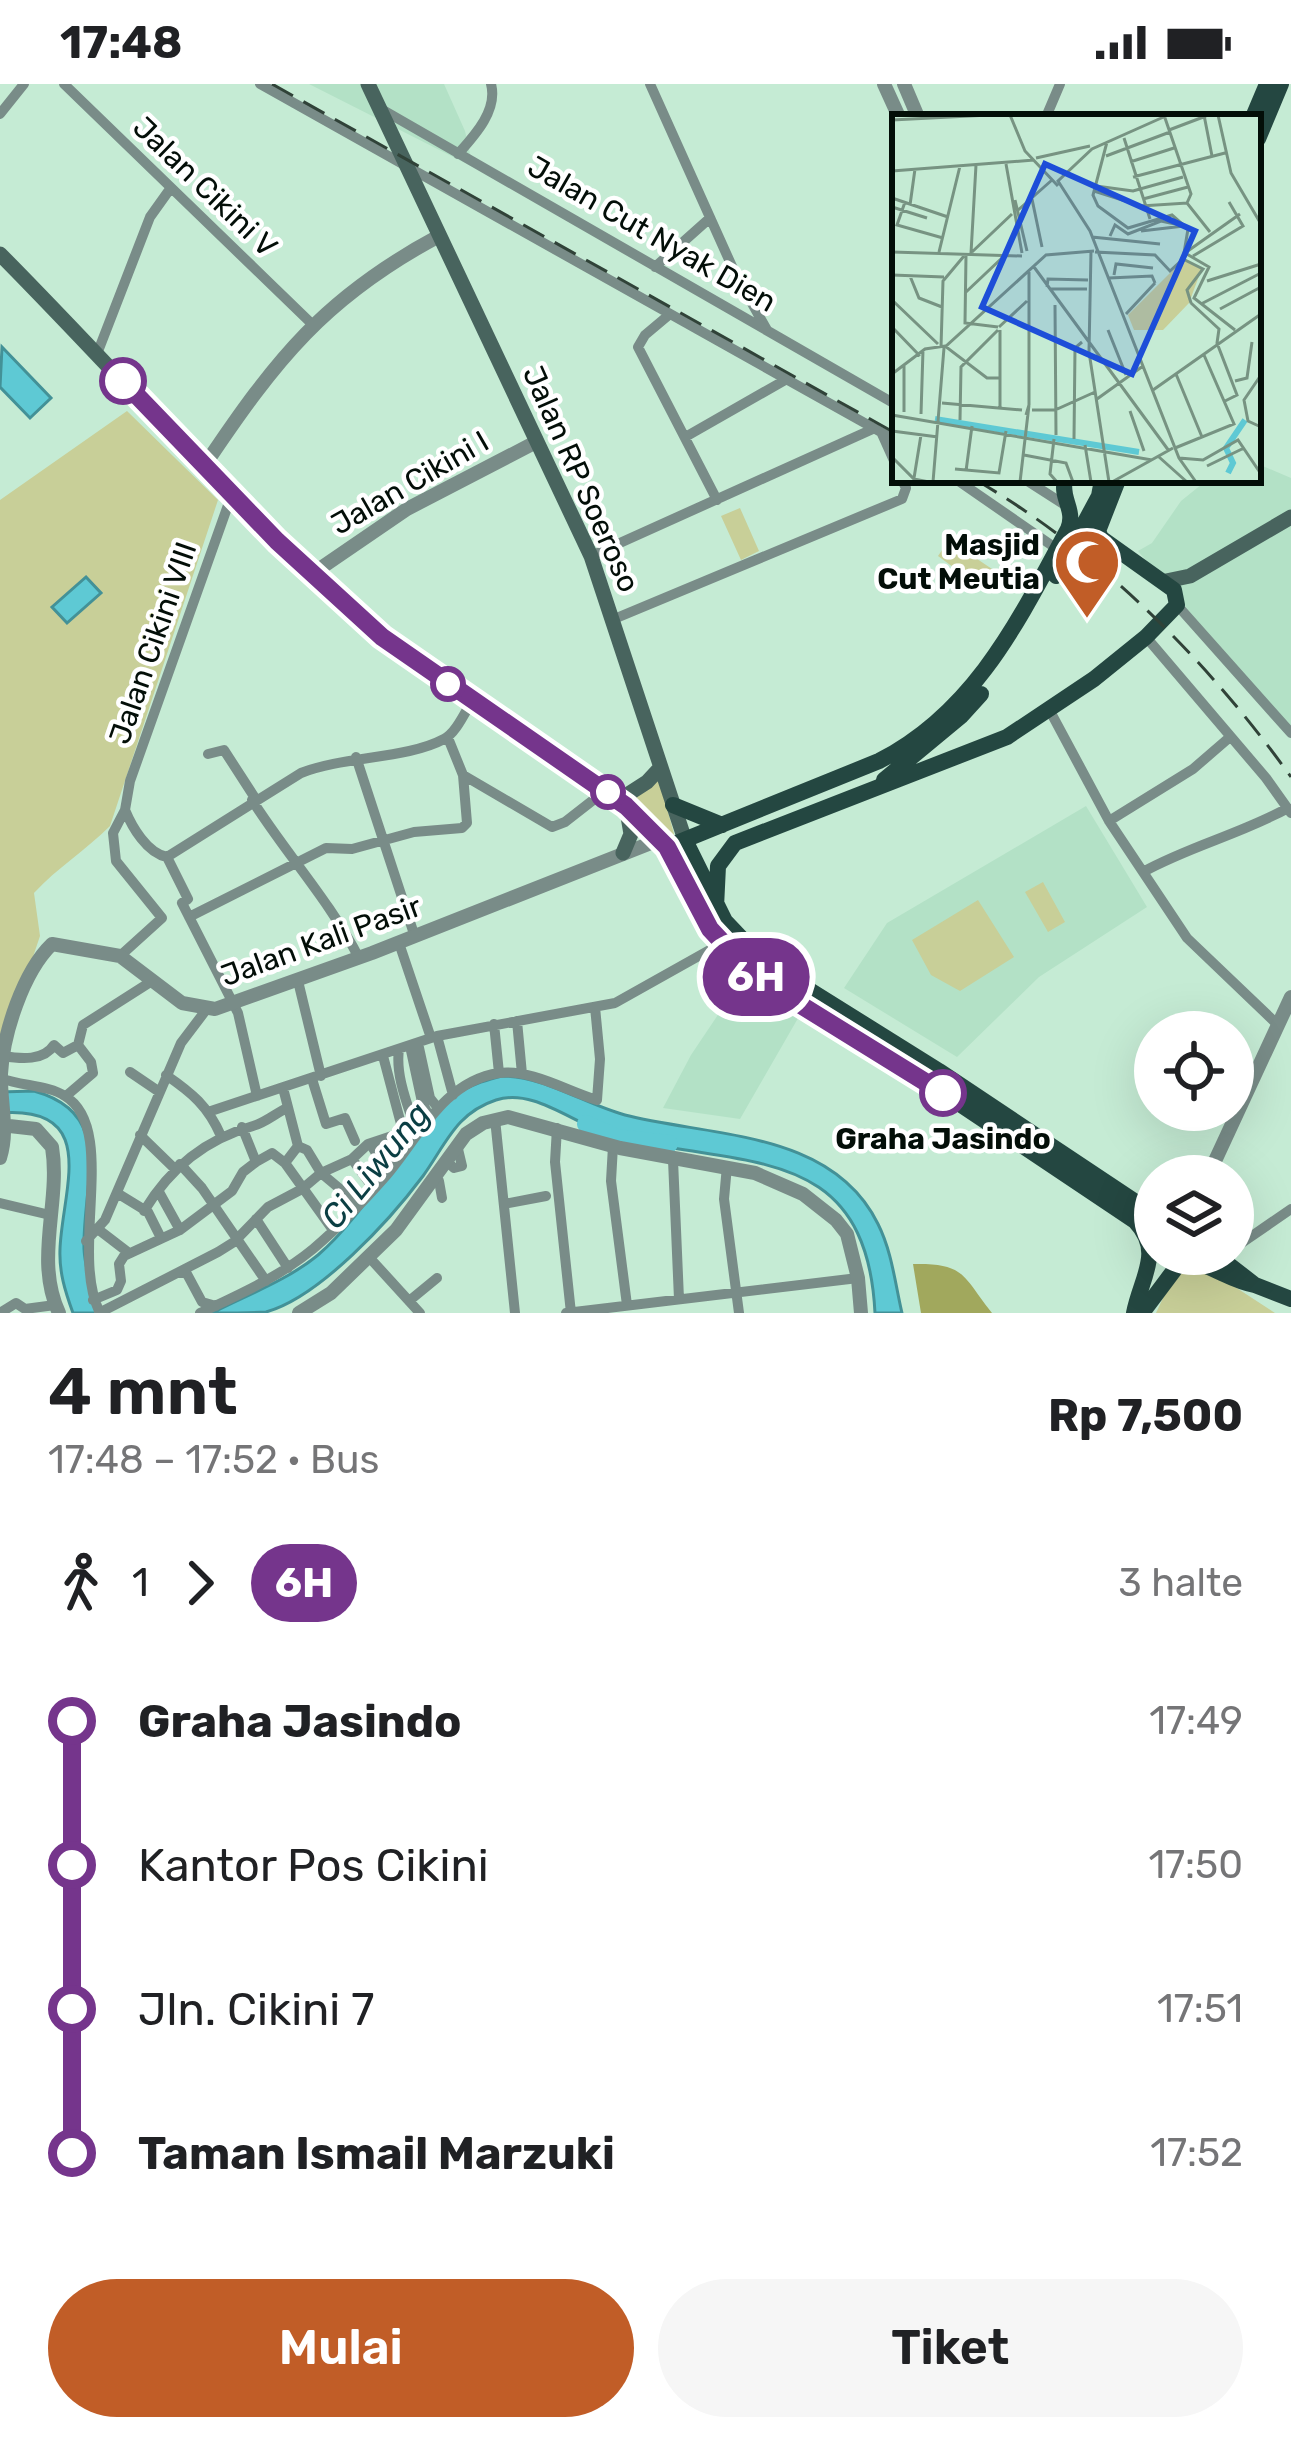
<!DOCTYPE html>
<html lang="id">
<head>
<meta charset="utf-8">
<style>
	:root { --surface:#fff; --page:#f6f6f6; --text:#202124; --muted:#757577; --accent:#c15d27 }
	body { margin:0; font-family:Rubik,sans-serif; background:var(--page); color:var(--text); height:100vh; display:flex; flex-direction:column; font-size:45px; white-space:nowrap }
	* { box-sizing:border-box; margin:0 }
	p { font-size:39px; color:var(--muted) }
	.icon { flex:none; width:66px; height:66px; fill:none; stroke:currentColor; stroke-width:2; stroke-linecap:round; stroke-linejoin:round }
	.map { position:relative; height:1229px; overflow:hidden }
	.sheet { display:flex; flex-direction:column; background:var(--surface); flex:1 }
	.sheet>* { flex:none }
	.badge { padding:0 24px; border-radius:39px; font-size:42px; line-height:78px }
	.controls { position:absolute; left:1134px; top:927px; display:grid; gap:24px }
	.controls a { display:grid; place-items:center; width:120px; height:120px; border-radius:50%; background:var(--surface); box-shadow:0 12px 48px #0002; font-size:60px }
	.map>.badge { position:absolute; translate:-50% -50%; box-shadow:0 0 0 6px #fff }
	.legs { display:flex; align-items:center; gap:18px; height:132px; padding:0 48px; font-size:39px }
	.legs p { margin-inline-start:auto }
	.overview { display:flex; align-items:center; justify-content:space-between; height:204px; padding:0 48px }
	h1 { font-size:66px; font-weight:600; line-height:90px }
	.primary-button { display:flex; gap:24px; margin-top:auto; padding:24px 48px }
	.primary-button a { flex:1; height:138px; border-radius:72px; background:var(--accent); color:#fff; font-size:48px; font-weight:600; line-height:138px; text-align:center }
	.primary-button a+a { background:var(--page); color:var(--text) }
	ul { padding:0 48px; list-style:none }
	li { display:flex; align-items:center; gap:42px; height:144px; font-size:45px }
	li i { display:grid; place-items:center; width:18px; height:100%; margin:0 15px; background:currentColor }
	li i::after { content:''; width:30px; height:30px; margin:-15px; border:9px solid; border-radius:50%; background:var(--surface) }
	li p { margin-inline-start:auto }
	li:first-child i { background:linear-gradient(#0000 50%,currentColor 0) }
	li:last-child i { background:linear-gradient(currentColor 50%,#0000 0) }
	.status { display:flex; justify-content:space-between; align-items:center; height:84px; padding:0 60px; background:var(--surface); direction:ltr }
	.status svg { height:33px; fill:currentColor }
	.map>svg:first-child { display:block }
</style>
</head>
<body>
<div class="status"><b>17:48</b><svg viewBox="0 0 49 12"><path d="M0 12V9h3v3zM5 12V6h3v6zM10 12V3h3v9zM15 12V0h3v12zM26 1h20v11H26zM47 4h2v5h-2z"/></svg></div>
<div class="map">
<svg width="1291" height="1229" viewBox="0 0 1291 1229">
	<rect width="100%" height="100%" fill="#c5ebd4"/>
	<path fill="#b3e1c6" d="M309,0h135l21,47 8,36z
		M1258,380l33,14v255l-153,-182 14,-8 29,-42 26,-21h51z
		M1086,722l61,101 -108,70 -82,80 -113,-69 43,-65z
		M742,895l59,34 -61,106 -77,-11 28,-53z"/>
	<path fill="#c8cf98" d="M127,327l91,89 -108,326c-24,24 -53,42 -76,67l6,43 -40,119v-555z
		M740,424l19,43 -18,9 -20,-44z
		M949,456l43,29 -12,18 -42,-31z
		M658,692l18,65 -51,-42z
		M1043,798l22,40 -17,10 -23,-40z
		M978,816l36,57 -54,34 -29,-16 -19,-35z
		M1177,1184h29l69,45h-119z"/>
	<path fill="#a1a85d" d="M913,1180c52,-1 49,11 79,49h-71z"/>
	<path fill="#5ec9d4" stroke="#439197" stroke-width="3" d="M2,263l49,51 -21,20 -30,-31z
		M86,493l15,16 -34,30 -15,-16z
		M502,992c42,0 82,28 123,39 86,22 207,15 253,109 14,28 17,59 24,89h-27c-9,-180 -145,-141 -268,-180 -35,-10 -73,-45 -111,-33 -40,13 -50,44 -73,76 -33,44 -103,121 -157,136 -15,1 -37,1 -54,1 35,-18 76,-33 106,-58 54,-46 83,-120 141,-162 12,-9 29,-13 43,-17z
		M34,1007c83,23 48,93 50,158 1,21 9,43 13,64h-24c-8,-22 -14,-41 -13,-64 2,-59 41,-144 -60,-136v-21z"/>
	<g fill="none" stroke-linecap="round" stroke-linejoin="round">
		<path stroke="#5ec9d4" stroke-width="18" d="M586,1040l31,14 52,6"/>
		<path stroke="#798c88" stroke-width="10" d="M64,0l249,241
			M260,0l635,356
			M650,0l85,189 32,57
			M383,26l512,294
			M0,30l24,-30
			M1046,33l14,-33
			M458,70c17,-19 40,-44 33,-70
			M655,183l55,-49
			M670,230l-25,21 -7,12 79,153
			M97,270l53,-137 20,-28
			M882,350l13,29
			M687,352l100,-57
			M957,396l100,69
			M1026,396l42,27
			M591,472l284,-128
			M1177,521l114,128
			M614,535l288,-120 4,-11 -4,-8
			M1146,553l120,141 25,35
			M1050,627l59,110 78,117 91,87
			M208,670l16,-4 31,48
			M356,673l59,180
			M463,691l89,52 13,-5 41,-32
			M252,716c35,55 77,100 107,158
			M125,726c7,17 22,43 42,47l134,-84c43,-17 106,-14 143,-34 12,-6 21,-27 28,-38
			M1109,737l84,-52 37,-32
			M167,773l21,42 -6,4 56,110 19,83
			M1143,788c47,-26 98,-38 145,-64
			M189,833l137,-69 26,1 62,-17 48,-4 5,-5 -4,-48 -15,-37
			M399,859l32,95
			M120,872l42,-38 -46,-57 -3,-28 12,-23 5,-29 102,-287
			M298,897l23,95
			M517,937l5,53
			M494,940l5,49
			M437,952l16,59
			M418,959l12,55 8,10
			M410,962l12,56 7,14
			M399,965c-4,28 10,59 18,85
			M3,972c18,3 41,5 51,-11l9,8 15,-8
			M383,972l22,83
			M130,988l28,19
			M166,991c26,18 42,31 55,61
			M1,994c19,8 47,7 64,18 54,33 4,156 35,217
			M312,995l14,45 19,-6 10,23
			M283,1004l15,58 9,4 14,23 37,31
			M66,1012l27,-23 -2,-11 -13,-17 5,-20 69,-44
			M211,1027l226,-75 178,-33 107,-60
			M495,1035l20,194
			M242,1043l14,35
			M557,1044l-2,34 16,151
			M140,1051l36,35
			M371,1061l17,28
			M613,1062l-2,35 16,124
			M352,1075l22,30
			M673,1076l6,139
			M446,1077l8,7 8,-2 -5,-21
			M285,1079l48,67
			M180,1080l22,24 64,93
			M727,1082l-3,33 15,114
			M435,1094l4,3 3,17
			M159,1108l21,38
			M117,1109l31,19 13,26
			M0,1119l50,12
			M504,1120l42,-8
			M144,1127c26,-43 62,-72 109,-85 12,-3 23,-13 34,-18
			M256,1135l32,49
			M99,1146l30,23
			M86,1157l19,-21 76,-177 25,-33
			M1233,1165l58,-40
			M368,1172l52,57
			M180,1188l7,2 15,28 14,4
			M93,1216l24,-10 4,-9 -2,-17 5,-8 56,-26 52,-39 11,-19 13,-10 16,-9 13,10 13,-17
			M409,1217l28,-23
			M0,1229l16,-10 9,6 30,-4
			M99,1229l119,-61 16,-10 34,-35 34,-18 19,-16 31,-14 16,-15 33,-11
			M200,1229c40,-19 79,-36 113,-64 26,-22 50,-47 72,-72 33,-38 58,-96 114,-104 32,-4 68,18 98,27l3,-41 -5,-52
			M566,1229l292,-35"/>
		<path stroke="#798c88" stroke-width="14" d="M884,0l15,33
			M904,0l14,33
			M205,381c71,-106 120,-168 234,-229
			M312,490l95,-65 129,-67
			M0,1041l36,4 16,18c9,55 -18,112 7,166
			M0,1074c9,-28 0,-56 1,-84 2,-40 22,-102 51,-130l68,12 62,47 33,6 157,-56 289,-114
			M1208,1092l83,-179
			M299,1229l32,-20 65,-63 70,-96 17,-11 25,-6 112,31 135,25 48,21 33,26 11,14 11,44 3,35"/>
		<path stroke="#48645e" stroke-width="15" d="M368,0l223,472 94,284
			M0,170c126,127 246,267 382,383l237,163 48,47
			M1166,497l24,-5 101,-59
			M619,716l28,-18 13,-14
			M623,769l8,-19 -5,-29"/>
		<path stroke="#244741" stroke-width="16" d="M1253,33l14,-33
			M1258,55l23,-55
			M1065,396c-5,18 11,30 3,49 -49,91 -93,183 -189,232l-212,86 43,82 45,47 172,106 208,139c29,31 6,56 -1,92
			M1056,492l43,-80 3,-16
			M884,696l77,-64 20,-22
			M673,721l49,20
			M685,756l40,81 38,40 176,110 216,144
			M716,823l2,-41 17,-23 272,-106 87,-58 52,-42 31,-32 -3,-15 -73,-52 -3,-7 20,-51
			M1215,1170l40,31 36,14
			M1142,1229l39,-52c25,-1 48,20 74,24"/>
		<path stroke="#304238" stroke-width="3" stroke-dasharray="24 12" stroke-linecap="butt" d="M272,0l623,349
			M976,396c124,72 232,181 315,297"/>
	</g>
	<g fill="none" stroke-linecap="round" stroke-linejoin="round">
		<g stroke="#fff" stroke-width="27">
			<path id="line-1" d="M123,297l154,160 105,96 244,169 41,41 43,82 44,47 189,117"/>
		</g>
		<use href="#line-1" stroke="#75358c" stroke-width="18"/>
	</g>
	<defs>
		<g id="mosque-pin" transform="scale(3.45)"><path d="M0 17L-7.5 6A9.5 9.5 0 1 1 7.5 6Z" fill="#c15d27" stroke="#fff"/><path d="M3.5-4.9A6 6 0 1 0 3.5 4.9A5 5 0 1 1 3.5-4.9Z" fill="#fff"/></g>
	</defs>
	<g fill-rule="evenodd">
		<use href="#mosque-pin" x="1087" y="478"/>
	</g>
	<g fill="#fff" stroke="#75358c" stroke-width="6">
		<circle cx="123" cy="297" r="21"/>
		<circle cx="448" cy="600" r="15"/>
		<circle cx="608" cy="708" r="15"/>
		<circle cx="943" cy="1009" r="21"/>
	</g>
	<g text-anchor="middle" stroke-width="9" stroke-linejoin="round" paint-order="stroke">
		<g font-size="30" fill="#030e08" stroke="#fff">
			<text transform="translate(205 103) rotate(44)" y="10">Jalan Cikini V</text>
			<text transform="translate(652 150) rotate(30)" y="10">Jalan Cut Nyak Dien</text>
			<text transform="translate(581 395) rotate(66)" y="10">Jalan RP Soeroso</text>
			<text transform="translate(410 399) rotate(-30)" y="10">Jalan Cikini I</text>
			<text transform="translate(153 559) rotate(-71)" y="10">Jalan Cikini VIII</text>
			<text transform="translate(321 857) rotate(-20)" y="10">Jalan Kali Pasir</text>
		</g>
		<g font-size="30" font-weight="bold" fill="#030e08" stroke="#fff" text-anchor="end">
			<text x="1040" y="471">Masjid<tspan x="1040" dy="34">Cut Meutia</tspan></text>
		</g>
		<g font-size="30" font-weight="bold" fill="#030e08" stroke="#fff">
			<text x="943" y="1065">Graha Jasindo</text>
		</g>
		<g font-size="33" font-style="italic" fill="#0b3e43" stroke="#fff">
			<text transform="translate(375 1081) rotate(-51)" y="12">Ci Liwung</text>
		</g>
	</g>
	<g transform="translate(892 30)">
		<rect width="369" height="369" fill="#c5ebd4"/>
		<path d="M291,146l19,8 -13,35 -26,27h-29l-6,-15z" fill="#c8cf98"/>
		<path fill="none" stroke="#5ec9d4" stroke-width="6" d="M43,305l204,33M336,359l5,-10 -7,-15 19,-28"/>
		<path fill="none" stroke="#779382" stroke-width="3" d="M118,1l15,36 33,35M276,1l-76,34 -34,32 32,50 89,227 17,24M312,1l8,41M326,1l13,58 30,51M273,4l26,76 -4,9M0,6l97,-5M277,16l37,-14M232,24l26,81M214,42l64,-24M144,44l54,-12M238,48l44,-14M114,50l16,89M0,57l142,-11M241,63l92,-24M204,72l37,5 50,-14M202,77l47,15 46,-3 23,29M0,84l56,19M140,85l10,48M251,85l45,-12M123,86l12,51M13,88l-8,23 46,13M18,91l5,-36M0,93l35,11M125,97l35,-31M249,117l43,-5M218,122l5,-11 13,9 33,-13 23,5M200,123l68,7M199,137l-2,101 20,130M0,138l130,4M47,138l21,-86M80,138l40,-38M203,138l60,3 15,16 13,-12 5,-30 -16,-14 -44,13 -30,-22 -5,-11 14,-53M79,139l5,-88M293,139l24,14 -15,31 41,32M293,139l55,-39M74,142l-1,67 33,4M301,142l50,-30 -14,-24M291,145l20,10 -16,21 4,13M142,153l135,184M0,161l52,2M222,161l2,-11 37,4M18,162l9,22 23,9M217,164l43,-2 3,7M315,167l54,-17M155,173l1,-8 40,1M157,175h38M74,178l37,-35M0,186l46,44M299,189l28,26 -2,14 20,52 -12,6M309,190l60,-31M163,191l1,130M328,195l41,-22M234,200l29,-31M0,213l28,29M107,213l28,-26M108,216v78M216,216l18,45M49,233l2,-66 21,-25M12,251v47M0,260l33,-25 20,-3 42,32h13M284,260l26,63M369,261l-17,25 4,21 13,6M343,267l12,-3 5,-36M261,276l108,-76M205,285l46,-33M50,289l80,7M137,291v-133M140,296h23l40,-18M238,297l14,40M29,300l2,-64M0,301l260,45M68,306l1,-53 37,-37M0,317l46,6M162,325l-4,35 7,8M182,325l1,-91 7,-6M193,331l6,37M283,334l59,-24 -30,-69M132,341l42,8 7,19M0,343l22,22 15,3M267,343l28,25M287,344l24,2 35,-20 23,34M315,352l37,-18M63,355l44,4 7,-42M74,357l6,-45M22,364l7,-43M41,368l11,-134 102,-93 48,-4M128,368l9,-77 -3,10M220,368l61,-34"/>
		<path fill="#1d4ed8" fill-opacity="0.15" stroke="#1d4ed8" stroke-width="6" d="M153,50l150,67 -63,143 -150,-67z"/>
		<rect width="369" height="369" fill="none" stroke="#030e08" stroke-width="6"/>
	</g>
</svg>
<div class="controls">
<a><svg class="icon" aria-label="locate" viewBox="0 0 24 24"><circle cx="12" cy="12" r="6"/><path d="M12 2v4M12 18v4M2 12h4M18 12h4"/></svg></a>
<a><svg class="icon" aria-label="layers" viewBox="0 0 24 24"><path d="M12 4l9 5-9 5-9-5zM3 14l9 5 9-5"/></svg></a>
</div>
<b class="badge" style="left:756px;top:893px;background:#75358c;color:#fff">6H</b>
</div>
<section class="sheet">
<div class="overview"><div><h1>4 mnt</h1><p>17:48 – 17:52 · Bus</p></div><b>Rp 7,500</b></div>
<div class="legs"><svg class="icon" aria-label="walk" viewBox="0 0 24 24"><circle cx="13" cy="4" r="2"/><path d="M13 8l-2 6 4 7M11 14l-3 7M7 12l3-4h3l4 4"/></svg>1<svg class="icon" aria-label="forward" viewBox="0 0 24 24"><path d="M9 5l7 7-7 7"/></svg><b class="badge" style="background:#75358c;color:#fff">6H</b><p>3 halte</p></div>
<ul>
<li><i style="color:#75358c"></i><b>Graha Jasindo</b><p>17:49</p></li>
<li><i style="color:#75358c"></i><span>Kantor Pos Cikini</span><p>17:50</p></li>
<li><i style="color:#75358c"></i><span>Jln. Cikini 7</span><p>17:51</p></li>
<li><i style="color:#75358c"></i><b>Taman Ismail Marzuki</b><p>17:52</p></li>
</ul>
<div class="primary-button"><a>Mulai</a><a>Tiket</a></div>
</section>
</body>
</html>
